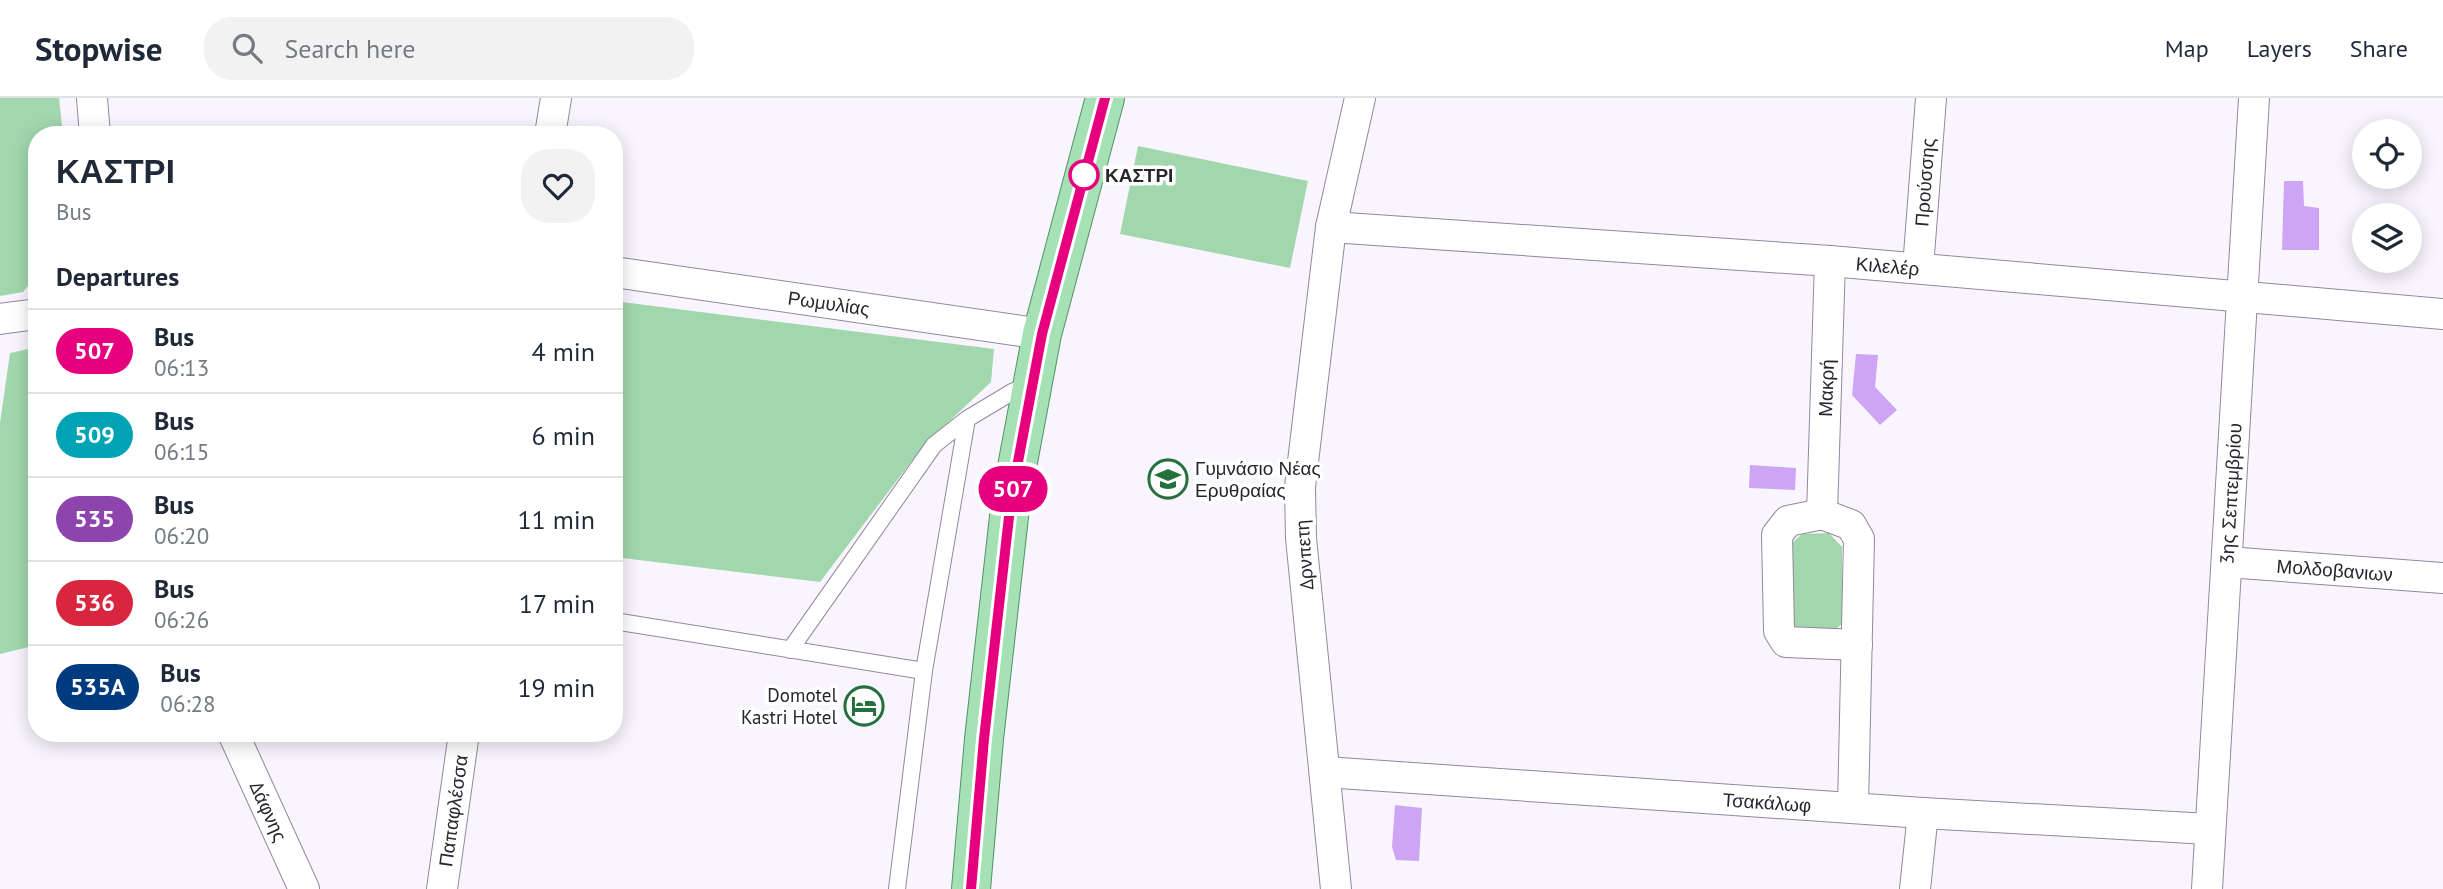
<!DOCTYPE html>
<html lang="en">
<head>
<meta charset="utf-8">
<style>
	:root { --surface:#fff; --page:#f2f2f3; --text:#1f2937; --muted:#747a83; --line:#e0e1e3 }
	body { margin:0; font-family:"PT Sans",sans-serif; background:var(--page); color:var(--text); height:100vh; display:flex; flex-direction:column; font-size:26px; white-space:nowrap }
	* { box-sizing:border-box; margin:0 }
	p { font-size:23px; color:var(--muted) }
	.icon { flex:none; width:38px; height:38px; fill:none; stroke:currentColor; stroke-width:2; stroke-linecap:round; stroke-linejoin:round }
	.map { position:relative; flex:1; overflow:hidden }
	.side { position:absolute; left:28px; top:28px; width:595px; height:616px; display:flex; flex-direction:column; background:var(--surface); border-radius:28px; box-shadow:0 4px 18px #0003 }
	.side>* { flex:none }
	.badge { padding:0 14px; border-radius:23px; font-size:24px; line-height:46px }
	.fabs { position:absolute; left:2352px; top:21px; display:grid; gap:14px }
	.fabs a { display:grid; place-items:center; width:70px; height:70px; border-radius:50%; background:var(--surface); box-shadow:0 4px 18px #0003; font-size:35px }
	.map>.badge { position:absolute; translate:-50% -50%; box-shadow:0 0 0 4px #fff }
	h2 { padding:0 28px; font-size:26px; line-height:63px }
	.round { display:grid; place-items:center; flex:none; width:74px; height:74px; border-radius:28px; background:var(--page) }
	.overview { display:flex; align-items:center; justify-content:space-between; height:119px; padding:0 28px }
	h1 { font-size:33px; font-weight:700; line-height:52px }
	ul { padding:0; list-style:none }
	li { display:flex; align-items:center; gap:21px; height:84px; padding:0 28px; border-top:2px solid var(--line) }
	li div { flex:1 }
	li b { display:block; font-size:26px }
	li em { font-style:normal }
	li .badge { min-width:77px; font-weight:700; text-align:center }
	header { display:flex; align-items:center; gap:42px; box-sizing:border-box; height:98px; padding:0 35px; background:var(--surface); border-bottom:2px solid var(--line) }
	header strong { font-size:33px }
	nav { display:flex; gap:38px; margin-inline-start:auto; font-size:24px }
	.search { width:490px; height:63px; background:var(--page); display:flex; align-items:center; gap:18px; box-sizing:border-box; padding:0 24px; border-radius:28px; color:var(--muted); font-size:26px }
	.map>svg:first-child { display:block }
</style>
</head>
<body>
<header>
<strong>Stopwise</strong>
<div class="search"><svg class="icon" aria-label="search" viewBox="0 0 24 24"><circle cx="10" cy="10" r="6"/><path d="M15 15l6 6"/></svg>Search here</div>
<nav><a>Map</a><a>Layers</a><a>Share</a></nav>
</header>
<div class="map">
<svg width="2443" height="791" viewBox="0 0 2443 791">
	<rect width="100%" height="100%" fill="#f9f5fe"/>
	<path fill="#a2d7ad" d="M0,0h59l4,37h-26v140l-14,17 -23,4z
		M1138,48l170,35 -18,87 -170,-34z
		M614,203l380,48 -3,33 -68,64 -103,136 -206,-25z
		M37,249v298l-37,9v-231l10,-70z
		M1829,435l13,14v77l-12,10 -33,-1 -11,-13 -2,-70 18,-16z"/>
	<path fill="#cea4f5" d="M2284,83h19l1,25 15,2v42h-37z
		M1856,256l22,1 -3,32 22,23 -17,15 -28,-30z
		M1750,367l46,3 -1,22 -46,-2z
		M1395,707l27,3 -3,53 -23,-1 -4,-13z"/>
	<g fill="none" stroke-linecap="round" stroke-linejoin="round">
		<g stroke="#92889c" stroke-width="18">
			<path id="lane" d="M614,523l310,50
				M790,552l144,-205 33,-26
				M897,791l27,-218 43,-252 45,-27 18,-7"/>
		</g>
		<g stroke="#92889c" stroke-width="32">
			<g id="street">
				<path d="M92,0l3,37"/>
				<path d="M550,37l6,-37"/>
				<path id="s1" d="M1331,129l499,34 613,53"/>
				<path d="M1830,163l-8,253 29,11 8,14 -6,268"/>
				<path id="s2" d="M1918,170l13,-170"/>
				<path id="s3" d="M614,174l428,62"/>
				<path d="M0,221l37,-5"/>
				<path d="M1822,416l-34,7 -11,14 2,96 7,11 71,3"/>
				<path id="s4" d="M2227,464l216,16"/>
				<path id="s5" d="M233,635l71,156"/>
				<path id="s6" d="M1325,674l598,41 286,16"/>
				<path id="s7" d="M442,791l22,-156"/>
				<path d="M1336,791l-35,-351 -1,-51 31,-260 29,-129"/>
				<path d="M1915,791l8,-76"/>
				<path id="s8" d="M2207,791l47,-791"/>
			</g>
		</g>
		<g stroke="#539266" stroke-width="40">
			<path id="primary" d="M971,791l13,-150 27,-240 31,-165 63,-236"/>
		</g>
		<use href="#lane" stroke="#fff" stroke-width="16"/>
		<use href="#street" stroke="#fff" stroke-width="30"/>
		<use href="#primary" stroke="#a6e0b5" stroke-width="38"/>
	</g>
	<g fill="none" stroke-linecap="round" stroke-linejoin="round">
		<g stroke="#fff" stroke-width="16">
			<path id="line" d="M971,791l13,-150 27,-240 31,-165 63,-236"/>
		</g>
		<use href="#line" stroke="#e6007e" stroke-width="10"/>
	</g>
	<defs>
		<g id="school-ring" transform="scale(2.0125)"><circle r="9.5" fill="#fff" stroke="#26703e" stroke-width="1.5"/><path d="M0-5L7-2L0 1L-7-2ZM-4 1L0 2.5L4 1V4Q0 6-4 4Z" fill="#26703e"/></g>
		<g id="hotel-ring" transform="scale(2.0125)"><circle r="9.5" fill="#fff" stroke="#26703e" stroke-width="1.5"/><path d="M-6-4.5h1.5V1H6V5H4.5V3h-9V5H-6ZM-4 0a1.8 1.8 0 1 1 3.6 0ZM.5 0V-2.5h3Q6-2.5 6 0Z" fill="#26703e"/></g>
	</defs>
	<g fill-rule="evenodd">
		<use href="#school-ring" x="1168" y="381"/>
		<use href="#hotel-ring" x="864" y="608"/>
	</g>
	<circle fill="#fff" stroke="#e6007e" stroke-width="3.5" cx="1084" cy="77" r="14"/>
	<g text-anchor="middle" stroke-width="7" stroke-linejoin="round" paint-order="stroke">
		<g font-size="19" font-weight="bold" fill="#29252d" stroke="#fff" text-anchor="start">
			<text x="1105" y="84">ΚΑΣΤΡΙ</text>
		</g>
		<g font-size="19" fill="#29252d" stroke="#fff">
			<text dy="7" stroke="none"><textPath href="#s2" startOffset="86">Προύσσης</textPath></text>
			<text dy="7" stroke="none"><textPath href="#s1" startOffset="558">Κιλελέρ</textPath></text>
			<text dy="7" stroke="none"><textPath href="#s3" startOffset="217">Ρωμυλίας</textPath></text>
			<text transform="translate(1826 290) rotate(-88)" y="7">Μακρή</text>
			<text dy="7" stroke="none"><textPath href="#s8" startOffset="396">3ης Σεπτεμβρίου</textPath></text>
			<text transform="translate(1304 457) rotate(-94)" y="7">Δρνπετη</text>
			<text dy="7" stroke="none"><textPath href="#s4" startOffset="108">Μολδοβανιων</textPath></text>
			<text dy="7" stroke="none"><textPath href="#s6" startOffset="443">Τσακάλωφ</textPath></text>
			<text dy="7" stroke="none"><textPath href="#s5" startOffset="86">Δάφνης</textPath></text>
			<text dy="7" stroke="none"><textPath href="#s7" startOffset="79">Παπαφλέσσα</textPath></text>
		</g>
		<g font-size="19" fill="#29252d" stroke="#fff" text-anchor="start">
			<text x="1195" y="377">Γυμνάσιο Νέας<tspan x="1195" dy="22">Ερυθραίας</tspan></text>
			<text x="837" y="604" text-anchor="end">Domotel<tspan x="837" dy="22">Kastri Hotel</tspan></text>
		</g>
	</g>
</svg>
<div class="fabs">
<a><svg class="icon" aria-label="locate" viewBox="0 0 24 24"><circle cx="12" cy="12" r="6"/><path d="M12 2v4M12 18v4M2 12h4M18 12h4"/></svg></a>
<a><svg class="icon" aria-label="layers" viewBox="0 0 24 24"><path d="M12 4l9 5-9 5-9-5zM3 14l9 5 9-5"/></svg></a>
</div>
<b class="badge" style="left:1013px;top:391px;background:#e6007e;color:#fff">507</b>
<section class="side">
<div class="overview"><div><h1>ΚΑΣΤΡΙ</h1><p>Bus</p></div><a class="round"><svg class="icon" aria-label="heart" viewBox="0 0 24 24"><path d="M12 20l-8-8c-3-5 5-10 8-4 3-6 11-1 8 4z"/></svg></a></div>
<h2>Departures</h2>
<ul>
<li><span class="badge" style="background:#e6007e;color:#fff">507</span><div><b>Bus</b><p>06:13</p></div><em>4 min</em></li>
<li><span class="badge" style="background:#00a3b4;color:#fff">509</span><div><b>Bus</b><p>06:15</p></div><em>6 min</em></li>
<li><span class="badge" style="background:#8e44ad;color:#fff">535</span><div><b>Bus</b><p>06:20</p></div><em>11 min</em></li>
<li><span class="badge" style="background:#d7263d;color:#fff">536</span><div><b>Bus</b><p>06:26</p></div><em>17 min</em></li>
<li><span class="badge" style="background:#003b80;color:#fff">535A</span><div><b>Bus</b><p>06:28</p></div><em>19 min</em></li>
</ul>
</section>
</div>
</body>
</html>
